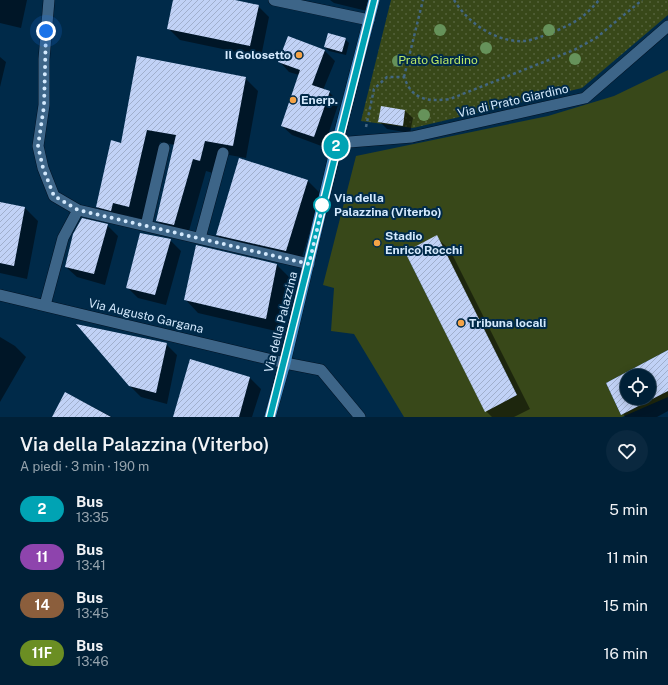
<!DOCTYPE html>
<html lang="it">
<head>
<meta charset="utf-8">
<style>
	:root { --surface:#002037; --page:#0a283f; --text:#f1f3f6; --muted:#95a3ad; --line:#223e52 }
	body { margin:0; font-family:"Public Sans",sans-serif; background:var(--page); color:var(--text); height:100vh; display:flex; flex-direction:column; font-size:15px; white-space:nowrap }
	* { box-sizing:border-box; margin:0 }
	p { font-size:13px; color:var(--muted) }
	.icon { flex:none; width:22px; height:22px; fill:none; stroke:currentColor; stroke-width:2; stroke-linecap:round; stroke-linejoin:round }
	.map { position:relative; height:417px; overflow:hidden }
	.panel { display:flex; flex-direction:column; background:var(--surface); flex:1 }
	.panel>* { flex:none }
	.badge { padding:0 8px; border-radius:13px; font-size:14px; line-height:26px }
	.controls { position:absolute; left:620px; top:369px; display:grid; gap:8px }
	.controls a { display:grid; place-items:center; width:36px; height:36px; border-radius:50%; background:var(--surface); box-shadow:0 2px 10px #0003,0 0 0 1px var(--line); font-size:20px }
	.you { position:absolute; width:20px; height:20px; margin:-10px; border:3px solid #fff; border-radius:50%; background:#1a73e8; box-shadow:0 0 0 6px #1a73e833 }
	.map>.badge { position:absolute; translate:-50% -50%; box-shadow:0 0 0 2px #fff }
	.round { display:grid; place-items:center; flex:none; width:42px; height:42px; border-radius:21px; background:var(--page) }
	.headline { display:flex; align-items:center; justify-content:space-between; height:68px; padding:0 20px }
	h1 { font-size:19px; font-weight:600; line-height:30px }
	ul { padding:0; list-style:none }
	li { display:flex; align-items:center; gap:12px; height:48px; padding:0 20px }
	li div { flex:1 }
	li b { display:block; font-size:15px }
	li em { font-style:normal }
	li .badge { min-width:44px; font-weight:700; text-align:center }
	.map>svg:first-child { display:block }
</style>
</head>
<body>
<div class="map">
<svg width="668" height="417" viewBox="0 0 668 417">
	<defs>
		<pattern id="park-dots" width="8" height="8" patternUnits="userSpaceOnUse"><rect width="8" height="8" fill="#384819"/><path d="M2 2h.1M6 6h.1" fill="none" stroke="#54623b" stroke-width="1.8" stroke-linecap="round"/></pattern>
		<pattern id="building-hatch" width="6" height="6" patternUnits="userSpaceOnUse"><rect width="6" height="6" fill="#c1d2f6"/><path d="M-1 1l2-2M0 6l6-6M5 7l2-2" fill="none" stroke="#a0afcc"/></pattern>
	</defs>
	<rect width="100%" height="100%" fill="#002a49"/>
	<path fill="url(#park-dots)" d="M391,0h277v15l-86,73 -169,40 -52,-7z"/>
	<path fill="#384819" fill-rule="evenodd" d="M668,70v280l-62,33 15,32 47,-24v6l-46,20h-218l-50,-83 -23,-3 3,-43 -11,-3 33,-129 192,-40 66,-20zM437,236l80,159 -32,16 -80,-159z"/>
	<path fill="#0007" fill-rule="evenodd" d="M0,0h27l-6,28 -21,-5z
		M174,0h57l27,6 11,11 -8,40 -81,-17 -11,-11z
		M330,0h44l-3,12 -37,-9z
		M289,38l36,13 10,10 -12,29 6,2 10,10 -15,45 -32,-12 -10,-9 17,-51 -10,-3 -9,-10z
		M345,39l4,4 -3,12 -17,-4 -4,-4z
		M0,57l6,5 -6,25z
		M138,58l107,20 13,13 -12,67 -28,-5 -5,20 -7,-2 -19,67 -17,-4 -12,-13 17,-76 -15,-3 -18,77 -16,-4 -2,8 -14,-4 -13,-12 25,-63z
		M382,107l23,4 8,7 -3,15 -23,-4 -8,-8z
		M308,181l13,13 -21,70 -70,-16 -13,-13z
		M0,203l25,5 13,13 -11,58 -27,-6z
		M107,225l11,11 -13,49 -28,-8 -11,-10z
		M436,237l14,13 80,159 -16,8h-22l-6,-6z
		M170,240l11,11 -15,54 -28,-7 -11,-11z
		M277,265l13,13 -10,54 -82,-19 -13,-14z
		M0,337l15,9 11,11 -26,45z
		M166,344l11,11 -10,49 -26,-7 -12,-12z
		M668,351v60l-11,6h-32l-18,-33zM627,376h22v22h-22z
		M191,360l59,18 11,11 -9,28h-78z
		M66,393l46,24h-59z"/>
	<path fill="url(#building-hatch)" fill-rule="evenodd" d="M173,0h62l24,5 -9,41 -83,-17z
		M328,33l18,5 -4,14 -18,-5z
		M288,36l37,14 -13,35 18,6 -16,46 -33,-11 19,-56 -22,-8z
		M137,56l109,21 -13,69 -28,-5 -5,20 -7,-2 -19,66 -18,-4 20,-86 -29,-5 -18,77 -16,-4 -2,8 -15,-4 15,-67 10,3z
		M381,106l24,4 -2,16 -25,-4z
		M239,158l69,22 -22,71 -70,-16z
		M0,202l25,5 -11,59 -14,-3z
		M82,218l26,6 -14,50 -29,-7 8,-33z
		M140,233l31,6 -16,56 -29,-7z
		M437,235l80,160 -32,17 -80,-160z
		M196,245l81,19 -11,55 -82,-19z
		M76,324l91,19 -11,50 -27,-7z
		M668,350v41l-47,24 -15,-32zM627,376h22v22h-22z
		M190,359l60,18 -11,40h-66z
		M65,392l46,25h-59z"/>
	<g fill="none" stroke-linecap="round" stroke-linejoin="round">
		<g stroke="#011223" stroke-width="12">
			<path id="minor" d="M49,0l-5,59v46l-6,41 5,22 11,28 24,14
				M274,0l95,20
				M337,143l75,-6 173,-39 83,-72
				M146,226l18,-78
				M200,238l23,-85
				M0,295l285,68 36,7 39,47
				M45,305l18,-67 15,-28 231,54"/>
		</g>
		<g stroke="#011223" stroke-width="12">
			<path id="primary" d="M270,417l15,-54 52,-220 37,-143"/>
		</g>
		<path stroke="#426681" stroke-width="2.5" stroke-dasharray="3 3" stroke-linecap="butt" d="M454,0c14,23 42,43 71,41 14,-2 45,-15 57,-24 6,-5 12,-11 17,-17
			M404,77l19,-77
			M366,127l8,-38 13,-12h17c8,23 24,25 46,22l124,-49 22,-12 46,-38"/>
		<use href="#minor" stroke="#3d6588" stroke-width="11"/>
		<use href="#primary" stroke="#468cc5" stroke-width="11"/>
	</g>
	<g fill="#66925a">
		<circle cx="440" cy="30" r="6"/>
		<circle cx="549" cy="30" r="6"/>
		<circle cx="486" cy="48" r="6"/>
		<circle cx="575" cy="59" r="6"/>
		<circle cx="398" cy="61" r="6"/>
		<circle cx="424" cy="115" r="6"/>
	</g>
	<g fill="none" stroke-linecap="round" stroke-linejoin="round">
		<g stroke="#fff" stroke-width="9">
			<path id="line" d="M270,417l104,-417"/>
		</g>
		<use href="#line" stroke="#00a3b4" stroke-width="6"/>
		<path stroke="#d3e9fd" stroke-width="4" stroke-dasharray="0 7.2" d="M46,31l-2,75 -6,40 5,22 11,28 24,14 231,54 15,-64 -2,5"/>
	</g>
	<g fill="#f5a346" stroke="#002a49" stroke-width="1.5">
		<circle cx="299" cy="55" r="4"/>
		<circle cx="293" cy="100" r="4"/>
		<circle cx="377" cy="243" r="4"/>
		<circle cx="461" cy="323" r="4"/>
	</g>
	<circle fill="#fff" stroke="#00a3b4" stroke-width="2" cx="322" cy="205" r="8"/>
	<g text-anchor="middle" stroke-width="4" stroke-linejoin="round" paint-order="stroke">
		<g font-size="12" font-weight="bold" fill="#d3e9fd" stroke="#002a49" text-anchor="start">
			<text x="291" y="59" text-anchor="end">Il Golosetto</text>
			<text x="301" y="104">Enerp.</text>
			<text x="385" y="240">Stadio<tspan x="385" dy="14">Enrico Rocchi</tspan></text>
			<text x="469" y="327">Tribuna locali</text>
		</g>
		<g font-size="12" fill="#bae767" stroke="#002a49">
			<text x="438" y="64">Prato Giardino</text>
		</g>
		<g font-size="12" fill="#d3e9fd" stroke="#002a49">
			<text transform="translate(513 101) rotate(-13)" y="4">Via di Prato Giardino</text>
			<text transform="translate(146 316) rotate(13)" y="4">Via Augusto Gargana</text>
			<text transform="translate(281 322) rotate(-76)" y="4">Via della Palazzina</text>
		</g>
		<g font-size="12" font-weight="bold" fill="#d3e9fd" stroke="#002a49" text-anchor="start">
			<text x="334" y="202">Via della<tspan x="334" dy="14">Palazzina (Viterbo)</tspan></text>
		</g>
	</g>
</svg>
<div class="controls">
<a><svg class="icon" aria-label="locate" viewBox="0 0 24 24"><circle cx="12" cy="12" r="6"/><path d="M12 2v4M12 18v4M2 12h4M18 12h4"/></svg></a>
</div>
<div class="you" style="left:46px;top:31px"></div>
<b class="badge" style="left:336px;top:146px;background:#00a3b4;color:#fff">2</b>
</div>
<section class="panel">
<div class="headline"><div><h1>Via della Palazzina (Viterbo)</h1><p>A piedi · 3 min · 190 m</p></div><a class="round"><svg class="icon" aria-label="heart" viewBox="0 0 24 24"><path d="M12 20l-8-8c-3-5 5-10 8-4 3-6 11-1 8 4z"/></svg></a></div>
<ul>
<li><span class="badge" style="background:#00a3b4;color:#fff">2</span><div><b>Bus</b><p>13:35</p></div><em>5 min</em></li>
<li><span class="badge" style="background:#8e44ad;color:#fff">11</span><div><b>Bus</b><p>13:41</p></div><em>11 min</em></li>
<li><span class="badge" style="background:#8b5e3c;color:#fff">14</span><div><b>Bus</b><p>13:45</p></div><em>15 min</em></li>
<li><span class="badge" style="background:#6b8e23;color:#fff">11F</span><div><b>Bus</b><p>13:46</p></div><em>16 min</em></li>
</ul>
</section>
</body>
</html>
